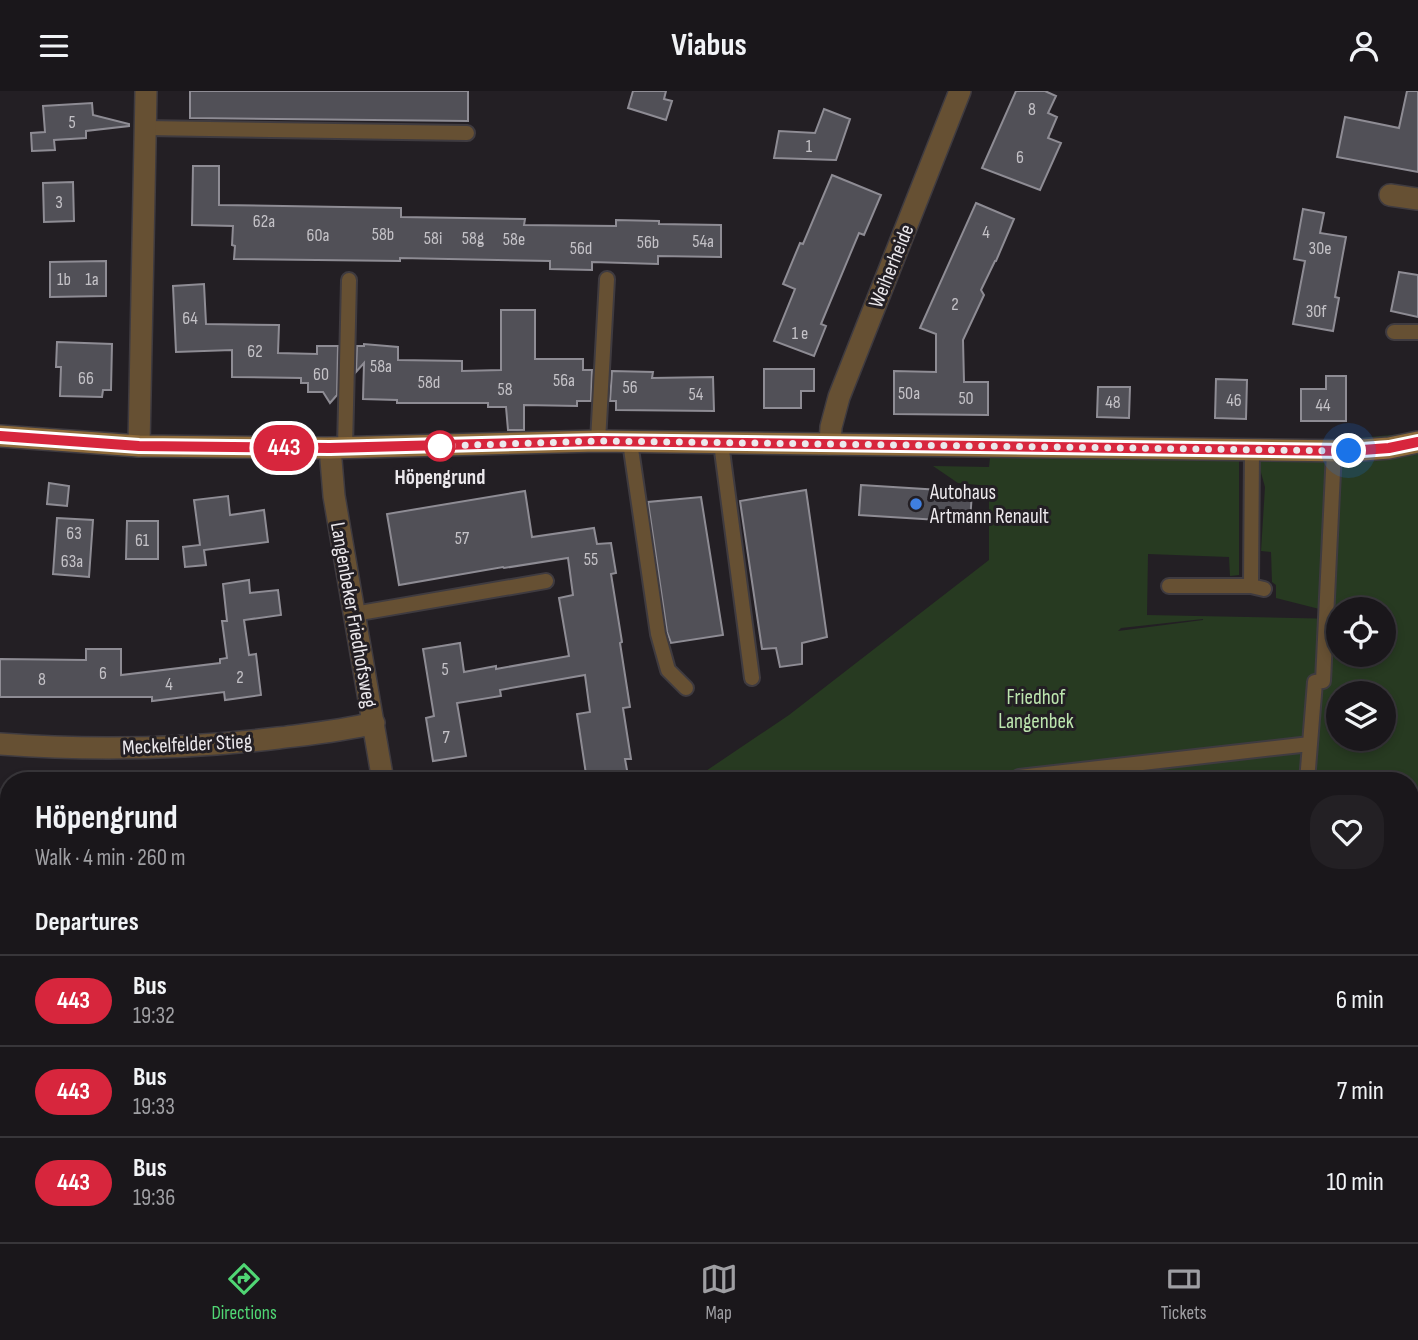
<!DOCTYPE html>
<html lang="en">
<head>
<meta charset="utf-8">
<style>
	:root { --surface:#1a171b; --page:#232024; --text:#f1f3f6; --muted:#9f9fa3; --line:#38363a; --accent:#50d674 }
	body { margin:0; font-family:"Sofia Sans Condensed",sans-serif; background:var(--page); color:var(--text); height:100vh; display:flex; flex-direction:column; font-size:26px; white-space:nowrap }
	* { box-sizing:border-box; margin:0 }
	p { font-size:23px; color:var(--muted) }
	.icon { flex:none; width:38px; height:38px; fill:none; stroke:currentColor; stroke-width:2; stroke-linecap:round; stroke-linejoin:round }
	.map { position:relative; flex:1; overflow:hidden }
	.sheet { position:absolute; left:0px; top:681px; width:1419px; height:471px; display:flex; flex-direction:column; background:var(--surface); border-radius:28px 28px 0 0; box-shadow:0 4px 10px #0003,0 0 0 2px var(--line) }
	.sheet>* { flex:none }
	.badge { padding:0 14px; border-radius:23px; font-size:24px; line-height:46px }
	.fabs { position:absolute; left:1326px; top:506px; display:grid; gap:14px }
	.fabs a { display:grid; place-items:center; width:70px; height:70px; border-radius:50%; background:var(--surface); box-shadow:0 4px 10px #0003,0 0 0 2px var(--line); font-size:35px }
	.you { position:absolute; width:35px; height:35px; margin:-18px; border:5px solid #fff; border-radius:50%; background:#1a73e8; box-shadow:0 0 0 10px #1a73e833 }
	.map>.badge { position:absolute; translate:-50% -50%; box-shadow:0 0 0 4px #fff }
	h2 { padding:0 35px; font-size:26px; line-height:63px }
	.round { display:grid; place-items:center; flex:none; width:74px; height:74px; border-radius:28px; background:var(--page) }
	.headline { display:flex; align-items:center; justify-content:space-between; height:119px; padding:0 35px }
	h1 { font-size:33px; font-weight:700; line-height:52px }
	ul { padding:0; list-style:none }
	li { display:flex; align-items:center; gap:21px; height:91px; padding:0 35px; border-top:2px solid var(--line) }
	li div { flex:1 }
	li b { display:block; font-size:26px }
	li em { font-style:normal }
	li .badge { min-width:77px; font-weight:700; text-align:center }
	header { display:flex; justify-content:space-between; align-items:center; height:91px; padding:0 35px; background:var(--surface); font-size:32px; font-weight:700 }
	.tabs { display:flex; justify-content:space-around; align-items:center; height:98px; border-top:2px solid var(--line); background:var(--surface); font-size:19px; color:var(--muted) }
	.tabs a { display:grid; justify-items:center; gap:4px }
	.tabs .current { color:var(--accent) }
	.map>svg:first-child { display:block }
</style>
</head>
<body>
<header><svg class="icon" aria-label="menu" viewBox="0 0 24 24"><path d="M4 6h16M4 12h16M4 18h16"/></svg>Viabus<svg class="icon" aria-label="person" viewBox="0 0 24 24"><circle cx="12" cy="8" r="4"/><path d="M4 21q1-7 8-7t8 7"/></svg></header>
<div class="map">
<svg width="1418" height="1151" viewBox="0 0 1418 1151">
	<rect width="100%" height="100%" fill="#231f24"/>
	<path fill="#273a21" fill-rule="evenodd" d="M1402,343l16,8v790l-7,1 -1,-452h-719l98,-66 200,-155v-74l-31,-3 -25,-17 56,1 1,-9 249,1v116l-9,1 -1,-19 -81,-3 -1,61 192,4v36h45v-46h-45v5l-63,-16v-13l-4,-3 -1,-30 -10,-1 4,-64 -8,-29 58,-16zM1203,528v1l-85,11 3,-3zM1339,602h45v46h-45z
		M9,875v268h1388l-27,2 -10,6h-1360v-274z"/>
	<path fill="#515057" stroke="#8e8c94" stroke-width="2" d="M190,0h278v30l-278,-3z
		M633,0h33l-2,8 8,2 -6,19 -38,-12z
		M1016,0h29l11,5 -8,17 9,4 -9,21 13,5 -21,47 -58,-22z
		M1407,0h11v81l-81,-15 8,-40 54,11z
		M92,12l1,12 36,9v2l-43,5v7l-32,2 1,10 -23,1 -1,-18 14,-1 -2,-26z
		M824,18l26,10 -14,41 -62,-2 5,-27 36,2z
		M193,75h26v39l182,3v9l124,2 -1,6 92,1v-6l43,1v3l62,1v32l-63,-1v8l-66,-2v8l-42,-1v-8l-150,-3v3l-166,-2 1,-13 -3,-1 1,-19 -41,-1z
		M832,84l49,20 -17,40 -5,-2 -38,91 5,2 -12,30 -40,-15 21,-52 -12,-5 17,-41 3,1z
		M73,91l1,39 -30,1 -1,-39z
		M976,112l38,16 -18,42h-1l-14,29 3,5 -21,45 1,42h24v33l-94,-1v-43l42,1v-38l-16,-6z
		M1303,118l21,4 -4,20 26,4 -11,60 4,1 -6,33 -40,-7 12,-63 -11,-2z
		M106,170v35l-56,1v-35z
		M1399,181l19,3v42l-27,-6z
		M204,193l2,40 73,1 -1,28 39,1v-8h21l-1,49 -7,8 -7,-11h-15v-9h-7v-5l-69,-1v-27l-56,2 -3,-66z
		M501,219h34v49h48v11h9l-1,31h-14v5l-53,-1v25h-16l-2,-23h-18v-4h-91v-3l-34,-1 1,-36 -8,9 1,-26h7v-2l34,3v13l64,1v10l39,-1z
		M57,251l55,2 -1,46h-8l-1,7 -42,-1 1,-29h-5z
		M764,278h50v22h-13v17h-37z
		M612,280l41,1 -1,6 61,-1 1,34 -98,-1v-9h-6z
		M1326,285h20v45h-45v-32h25z
		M1216,288l31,1 -1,39 -31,-1z
		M1098,296h32l-1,31 -32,-1z
		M49,392l20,3 -2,20 -20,-2z
		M861,394l111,7 -2,30 -111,-7z
		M806,399l21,147 -25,6v21l-22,3 -4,-19 -14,1 -22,-148z
		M525,400l7,46 62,-9 3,16 14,-1 5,30 -5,1 11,68 -2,1 10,64 -7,1 8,51h-6l4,22h-42l-10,-67 13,-2 -5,-37 -85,15 1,6 -44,7 9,53 -33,5 -7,-43 8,-2 -11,-67 37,-6 4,29 32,-6v3l73,-13 -10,-58 14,-3 -5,-37 -64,10 -1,-1 -104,18 -12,-71z
		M228,405l2,19 34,-5 4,32 -64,8 2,15 -21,2 -2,-20 17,-2 -6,-45z
		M701,406l22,138 -52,8 -4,-11 -19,-130z
		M57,427l36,2 -4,57 -36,-3z
		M127,430h31v38h-32z
		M249,489l1,13 28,-3 3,25 -37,5 5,35 7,-1 5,41 -36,5 -1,-8 -72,9v-4h-152v-38l86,1v-11h35v26l99,-12v-4l7,-1 -5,-37h5l-4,-37z"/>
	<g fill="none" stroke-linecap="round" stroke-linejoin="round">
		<g stroke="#3f3b40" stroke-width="18">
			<path id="lane" d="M145,37l322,5
				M1394,241h24
				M598,350l9,-162
				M630,351l28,192 10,36 18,18
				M721,352l31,235
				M345,356l4,-167
				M1169,495h82l13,3
				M1251,495l1,-136
				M354,523l192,-33
				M1012,690l7,-4 291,-33
				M1307,690l8,-99 8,-1 11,-230
				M0,1060l9,-2
				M88,1143l2,8
				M854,1143v8
				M495,1151l5,-1 -2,-7
				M697,1151l1,-8
				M1266,1151l16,-8"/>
		</g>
		<g stroke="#3f3b40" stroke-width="24">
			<path id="street" d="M1390,104l28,4
				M830,353l1,-17 8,-30 121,-306
				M139,355l7,-355
				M330,357l4,48 49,285
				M0,653c93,7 186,5 278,-6 32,-4 64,-7 96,-15"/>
		</g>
		<g stroke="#3f3b40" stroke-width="24">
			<path id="secondary" d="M0,345l139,10 191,2 268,-7 751,10 40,-3 29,-6"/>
		</g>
		<use href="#lane" stroke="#665033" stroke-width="14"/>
		<use href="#street" stroke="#665033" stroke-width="21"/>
		<use href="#secondary" stroke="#8e6b3b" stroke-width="21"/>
	</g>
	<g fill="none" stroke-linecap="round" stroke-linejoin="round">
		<g stroke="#fff" stroke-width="16">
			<path id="line" d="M0,345l139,10 191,2 268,-7 751,10 40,-3 29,-6"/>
		</g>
		<use href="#line" stroke="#d7263d" stroke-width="10"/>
		<path stroke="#ebe8ec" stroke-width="7" stroke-dasharray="0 12.6" d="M440,355l158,-5 751,10"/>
	</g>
	<circle fill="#fff" stroke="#d7263d" stroke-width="3.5" cx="440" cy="355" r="14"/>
	<circle fill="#3f7fe0" stroke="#231f24" stroke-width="2.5" cx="916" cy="413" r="7"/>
	<g text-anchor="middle" stroke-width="6" stroke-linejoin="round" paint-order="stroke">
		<g font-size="18" fill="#c4c2c7">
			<text x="1032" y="24">8</text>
			<text x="72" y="37">5</text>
			<text x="809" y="61">1</text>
			<text x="1020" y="72">6</text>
			<text x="59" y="117">3</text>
			<text x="264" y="136">62a</text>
			<text x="986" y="147">4</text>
			<text x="383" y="149">58b</text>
			<text x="318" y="150">60a</text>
			<text x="433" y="153">58i</text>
			<text x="473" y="153">58g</text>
			<text x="514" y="154">58e</text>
			<text x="703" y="156">54a</text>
			<text x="648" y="157">56b</text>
			<text x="581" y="163">56d</text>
			<text x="1320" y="163">30e</text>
			<text x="64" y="194">1b</text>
			<text x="92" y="194">1a</text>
			<text x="955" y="219">2</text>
			<text x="1316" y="226">30f</text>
			<text x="190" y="233">64</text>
			<text x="800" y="248">1 e</text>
			<text x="255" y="266">62</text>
			<text x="381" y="281">58a</text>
			<text x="321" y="289">60</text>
			<text x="86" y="293">66</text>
			<text x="564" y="295">56a</text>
			<text x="429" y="297">58d</text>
			<text x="630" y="302">56</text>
			<text x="505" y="304">58</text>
			<text x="909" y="308">50a</text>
			<text x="696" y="309">54</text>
			<text x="966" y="313">50</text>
			<text x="1234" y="315">46</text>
			<text x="1113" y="317">48</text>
			<text x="1323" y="320">44</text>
			<text x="74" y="448">63</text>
			<text x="462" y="453">57</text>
			<text x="142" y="455">61</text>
			<text x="591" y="474">55</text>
			<text x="72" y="476">63a</text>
			<text x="445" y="584">5</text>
			<text x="103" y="588">6</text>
			<text x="240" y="592">2</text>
			<text x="42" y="594">8</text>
			<text x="169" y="599">4</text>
			<text x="446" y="652">7</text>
		</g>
		<g font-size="21" fill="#ebe8ec" stroke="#231f24">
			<text transform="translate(891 175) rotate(-68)" y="7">Weiherheide</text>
			<text transform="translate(354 524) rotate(80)" y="7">Langenbeker Friedhofsweg</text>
			<text transform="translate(187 653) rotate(-3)" y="7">Meckelfelder Stieg</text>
		</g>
		<g font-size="21" font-weight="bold" fill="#ebe8ec" stroke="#231f24">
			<text x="440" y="393">Höpengrund</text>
		</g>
		<g font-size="21" fill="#ebe8ec" stroke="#231f24" text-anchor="start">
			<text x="930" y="408">Autohaus<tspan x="930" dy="24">Artmann Renault</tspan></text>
		</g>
		<g font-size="21" fill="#bce5ae" stroke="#231f24">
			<text x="1036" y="613">Friedhof<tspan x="1036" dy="24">Langenbek</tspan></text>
		</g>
	</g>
</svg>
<div class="fabs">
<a><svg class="icon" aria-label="locate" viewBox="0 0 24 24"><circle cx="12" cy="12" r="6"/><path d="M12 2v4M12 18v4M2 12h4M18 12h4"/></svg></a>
<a><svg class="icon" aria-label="layers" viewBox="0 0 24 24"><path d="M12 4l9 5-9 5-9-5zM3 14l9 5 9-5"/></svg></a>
</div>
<div class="you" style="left:1349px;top:360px"></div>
<b class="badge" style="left:284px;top:357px;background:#d7263d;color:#fff">443</b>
<section class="sheet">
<div class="headline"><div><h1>Höpengrund</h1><p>Walk · 4 min · 260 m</p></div><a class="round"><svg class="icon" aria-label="heart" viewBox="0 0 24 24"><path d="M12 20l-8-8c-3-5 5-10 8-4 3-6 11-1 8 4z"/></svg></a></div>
<h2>Departures</h2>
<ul>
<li><span class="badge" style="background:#d7263d;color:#fff">443</span><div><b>Bus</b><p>19:32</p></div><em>6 min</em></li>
<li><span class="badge" style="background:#d7263d;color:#fff">443</span><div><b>Bus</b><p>19:33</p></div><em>7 min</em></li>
<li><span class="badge" style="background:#d7263d;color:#fff">443</span><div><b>Bus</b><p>19:36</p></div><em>10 min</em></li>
</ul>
</section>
</div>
<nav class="tabs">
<a class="current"><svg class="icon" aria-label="directions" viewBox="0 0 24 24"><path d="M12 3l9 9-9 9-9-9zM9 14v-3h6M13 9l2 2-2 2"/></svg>Directions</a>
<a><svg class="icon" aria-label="map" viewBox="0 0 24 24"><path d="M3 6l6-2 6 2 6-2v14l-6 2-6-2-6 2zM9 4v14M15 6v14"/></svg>Map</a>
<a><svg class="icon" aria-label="tickets" viewBox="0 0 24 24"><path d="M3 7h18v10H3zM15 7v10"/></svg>Tickets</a>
</nav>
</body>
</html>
